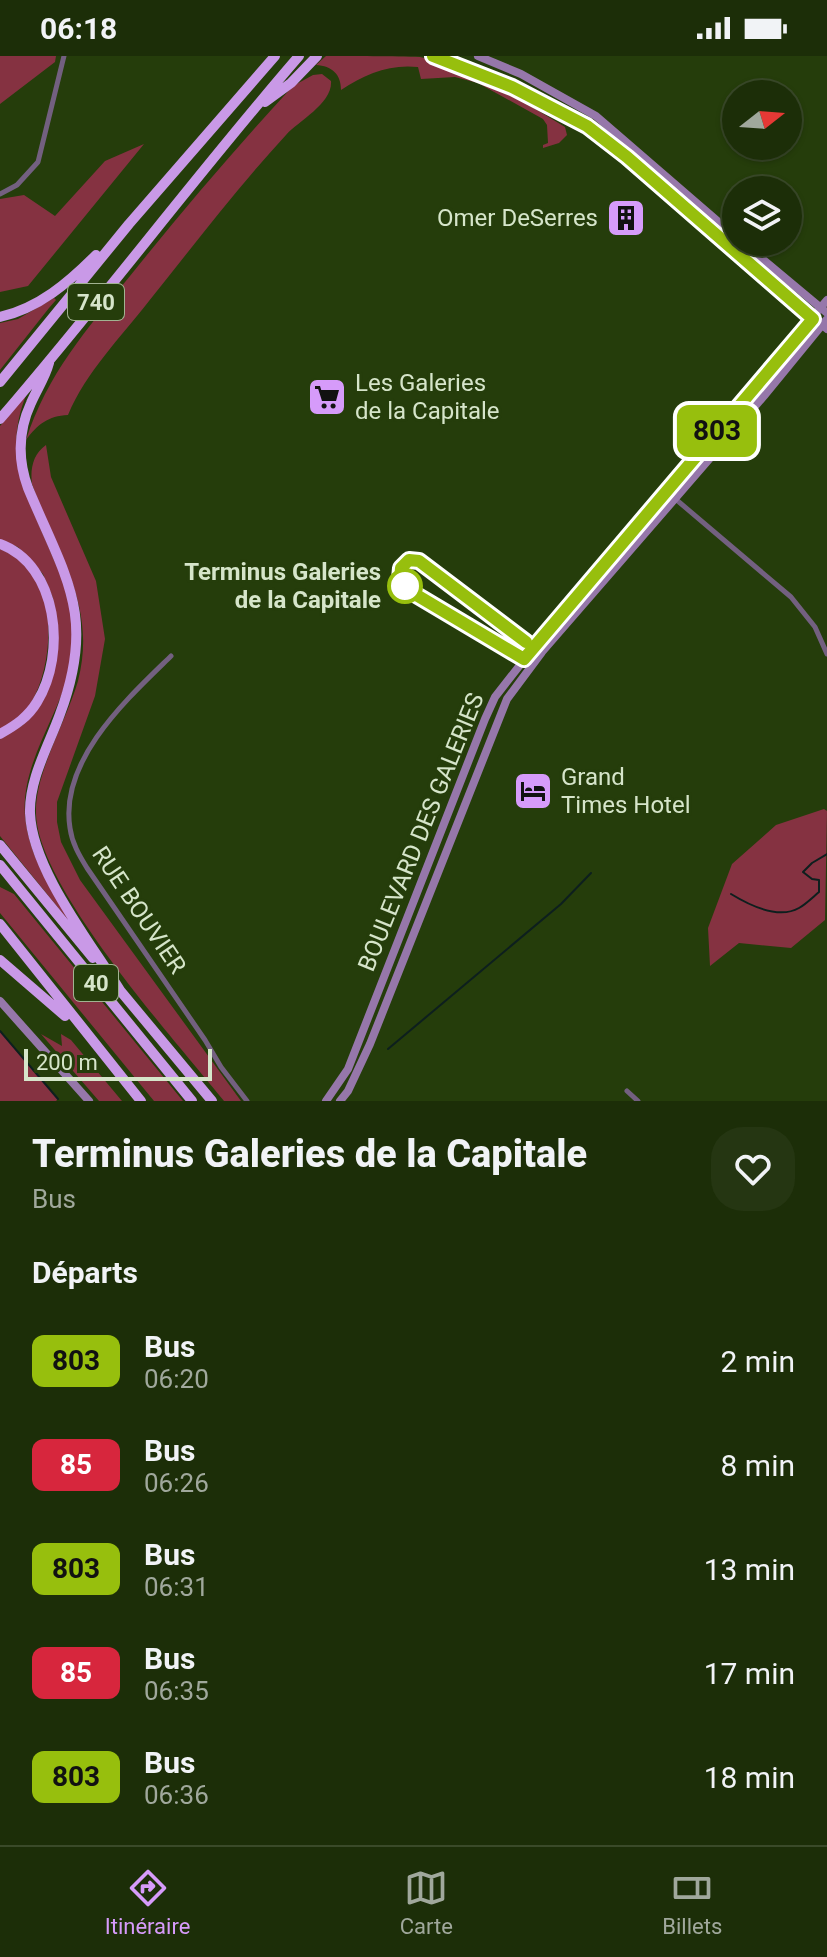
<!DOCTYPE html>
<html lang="fr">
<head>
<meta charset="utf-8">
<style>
	:root { --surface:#1c2e08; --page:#253612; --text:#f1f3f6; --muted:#a0a89c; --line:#3a4a29; --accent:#d69bfa }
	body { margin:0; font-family:Roboto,sans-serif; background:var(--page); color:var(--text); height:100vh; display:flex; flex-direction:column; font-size:30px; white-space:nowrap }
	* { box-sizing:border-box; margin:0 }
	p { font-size:26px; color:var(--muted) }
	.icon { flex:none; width:44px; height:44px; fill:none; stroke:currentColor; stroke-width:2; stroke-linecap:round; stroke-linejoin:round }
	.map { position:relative; height:1045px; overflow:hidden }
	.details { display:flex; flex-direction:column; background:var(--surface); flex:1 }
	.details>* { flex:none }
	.badge { padding:0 16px; border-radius:12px; font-size:28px; line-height:52px }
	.needle { width:52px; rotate:73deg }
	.controls { position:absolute; left:722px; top:24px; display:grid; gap:16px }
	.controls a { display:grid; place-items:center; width:80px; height:80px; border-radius:50%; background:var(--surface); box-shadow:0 2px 6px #0004,0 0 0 2px var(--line); font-size:40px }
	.scale { position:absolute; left:24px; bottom:20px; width:188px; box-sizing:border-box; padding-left:8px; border:4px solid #d6e5ca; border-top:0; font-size:22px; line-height:28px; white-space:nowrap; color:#d6e5ca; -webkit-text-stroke:6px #253d0b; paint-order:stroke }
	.map>.badge { position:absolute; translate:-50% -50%; box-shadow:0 0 0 4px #fff }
	h2 { padding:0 32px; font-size:30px; line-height:72px }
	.round { display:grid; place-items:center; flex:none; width:84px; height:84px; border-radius:32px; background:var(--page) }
	.summary { display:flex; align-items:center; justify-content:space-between; height:136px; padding:0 32px }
	h1 { font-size:38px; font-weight:800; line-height:60px }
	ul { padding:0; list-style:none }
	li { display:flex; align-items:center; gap:24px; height:104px; padding:0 32px }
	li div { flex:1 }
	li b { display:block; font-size:30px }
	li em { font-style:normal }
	li .badge { min-width:88px; font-weight:700; text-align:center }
	.status { display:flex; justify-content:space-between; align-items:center; height:56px; padding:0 40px; background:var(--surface); direction:ltr }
	.status svg { height:22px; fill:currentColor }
	.dock { display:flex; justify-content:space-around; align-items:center; height:112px; border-top:2px solid var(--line); background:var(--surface); font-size:22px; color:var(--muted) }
	.dock a { display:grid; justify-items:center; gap:4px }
	.dock .active { color:var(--accent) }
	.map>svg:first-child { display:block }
</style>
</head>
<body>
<div class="status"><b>06:18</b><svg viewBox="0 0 49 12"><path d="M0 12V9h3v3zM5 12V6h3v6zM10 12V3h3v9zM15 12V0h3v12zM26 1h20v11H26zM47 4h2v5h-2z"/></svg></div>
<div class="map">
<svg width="827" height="1045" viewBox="0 0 827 1045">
	<rect width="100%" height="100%" fill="#253d0b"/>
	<path fill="#853241" d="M0,0h56l-1,6 -55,42z
		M326,0c26,0 69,0 94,1 52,11 100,43 145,70l2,8 -8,8 -16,5v-3l5,-2 -1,-18 -4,-6 -65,-36 -23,-6 -34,2 -3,-12c-29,-3 -53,7 -77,23 0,-16 -9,-24 -25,-25z
		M322,18l9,7c2,22 -32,40 -45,54 -49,53 -92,110 -137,166 -28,36 -63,71 -81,114 -20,1 -30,9 -42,25 21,-66 61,-111 104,-164 52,-65 106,-128 163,-190l20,-11z
		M144,88l-116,142 -28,6v-93l24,-4 31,21 50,-55z
		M54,242l2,2 -7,8 -49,62v-47l18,-4z
		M27,337c-27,65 3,107 27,167 6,12 14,26 16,39 4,23 5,51 -1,73 -13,49 -48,92 -44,144 4,43 30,80 52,115l-77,-95v-99l23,-12 31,-56 4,-40 -5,-31 -10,-24 -25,-27 -18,-7v-114z
		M46,389l5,32 45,104 9,58 -10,57 -38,106v20l4,20 19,38 161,221h-17c-49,-61 -186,-213 -188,-287 -2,-40 31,-94 42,-133 20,-78 -23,-128 -46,-197 -2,-15 1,-30 14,-39z
		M0,493c7,3 16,7 22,12 36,30 31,103 10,140 -7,14 -19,21 -32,29z
		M824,753l3,2 -2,109 -34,28 -52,-5 -29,23 -2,-38 24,-64 44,-39z
		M0,831l14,7 169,207h-29l-154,-188z
		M0,975l58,68 -2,2h-56z
		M41,978l21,12 -1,-12 10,6 51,61h-23z"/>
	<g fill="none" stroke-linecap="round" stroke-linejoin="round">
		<path stroke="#0d1f1e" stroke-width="2" d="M731,838c18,11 47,26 68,14 7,-4 14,-11 20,-16v-12l-7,-1 -9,-7 9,-9 15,-9
			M0,975l58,68
			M388,993l173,-145 30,-31"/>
		<path stroke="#736080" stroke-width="5" d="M0,138l17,-9 21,-23 26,-106
			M666,435l125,106 24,30 12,27
			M171,600c-43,42 -112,104 -101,172 2,15 9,27 17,40l118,172 16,27 26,34
			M627,1035l11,10"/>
		<path stroke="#9677aa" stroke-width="8" d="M432,0c64,23 126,49 180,89l215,184
			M478,0l43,18 75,42 140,121
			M742,186l85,71
			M0,945l89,100
			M326,1045l22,-32 137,-350 10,-22 43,-55 289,-342
			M340,1045l8,-10 22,-47 137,-345 35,-47 222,-256 63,-77"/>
		<path stroke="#c999e7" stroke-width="10" d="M265,46l26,-19 26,-27
			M0,261c39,-9 68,-34 96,-62
			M49,307c-4,15 -12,26 -18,40 -13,28 -14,55 -3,85 37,89 69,127 32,226 -11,31 -31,65 -30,99 2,57 61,130 91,179
			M0,326l129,-158 146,-168
			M0,363c102,-118 196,-244 299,-363
			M0,488c58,21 67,110 37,158 -9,15 -21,23 -37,32
			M0,789l93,113
			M0,809l192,236
			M0,868l141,177
			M0,904l65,56
			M118,932l94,113"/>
	</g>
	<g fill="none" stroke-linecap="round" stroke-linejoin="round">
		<g stroke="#fff" stroke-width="18">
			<path id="line" d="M433,0l79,31 75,39 40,31 186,162 -289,340 -116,-69 -8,-11 1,-11 8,-8 10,1 107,81"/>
		</g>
		<use href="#line" stroke="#97bf0d" stroke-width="12"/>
	</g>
	<defs>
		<g id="building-square" transform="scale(2)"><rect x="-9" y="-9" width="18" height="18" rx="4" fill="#d69bfa" stroke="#253d0b"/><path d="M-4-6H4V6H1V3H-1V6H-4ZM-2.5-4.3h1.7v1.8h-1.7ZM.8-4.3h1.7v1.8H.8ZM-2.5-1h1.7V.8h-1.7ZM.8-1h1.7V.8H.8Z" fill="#111"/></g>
		<g id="supermarket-square" transform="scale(2)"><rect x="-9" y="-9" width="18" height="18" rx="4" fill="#d69bfa" stroke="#253d0b"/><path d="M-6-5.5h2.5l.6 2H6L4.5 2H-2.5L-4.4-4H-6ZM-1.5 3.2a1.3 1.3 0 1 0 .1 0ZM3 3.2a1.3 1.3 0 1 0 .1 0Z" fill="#111"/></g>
		<g id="hotel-square" transform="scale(2)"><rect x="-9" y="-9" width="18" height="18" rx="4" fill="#d69bfa" stroke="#253d0b"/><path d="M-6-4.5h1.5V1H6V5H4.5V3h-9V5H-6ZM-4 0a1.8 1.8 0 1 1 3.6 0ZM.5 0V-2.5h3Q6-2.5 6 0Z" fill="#111"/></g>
	</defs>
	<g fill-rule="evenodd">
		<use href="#building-square" x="626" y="162"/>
		<use href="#supermarket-square" x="327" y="341"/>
		<use href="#hotel-square" x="533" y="735"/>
	</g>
	<circle fill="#fff" stroke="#97bf0d" stroke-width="4" cx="405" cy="530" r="16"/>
	<g text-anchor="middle" stroke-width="6" stroke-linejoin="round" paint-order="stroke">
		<g fill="#253d0b" stroke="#a1b391" stroke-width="2">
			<rect x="68" y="228" width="56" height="36" rx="6"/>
			<rect x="74" y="909" width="44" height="36" rx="6"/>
		</g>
		<g font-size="22" font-weight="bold" fill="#d6e5ca">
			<text x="96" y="254">740</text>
			<text x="96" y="935">40</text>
		</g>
		<g font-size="24" fill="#d6e5ca" stroke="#253d0b" text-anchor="start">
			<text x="598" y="170" text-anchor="end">Omer DeSerres</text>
			<text x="355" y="335">Les Galeries<tspan x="355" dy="28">de la Capitale</tspan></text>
			<text x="561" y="729">Grand<tspan x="561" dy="28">Times Hotel</tspan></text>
		</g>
		<g font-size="24" font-weight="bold" fill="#d6e5ca" stroke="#253d0b" text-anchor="end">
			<text x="381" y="524">Terminus Galeries<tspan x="381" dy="28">de la Capitale</tspan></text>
		</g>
		<g font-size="24" fill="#d6e5ca" stroke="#253d0b">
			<text transform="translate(421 776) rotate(-68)" y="8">BOULEVARD DES GALERIES</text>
			<text transform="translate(139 854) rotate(56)" y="8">RUE BOUVIER</text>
		</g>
	</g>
</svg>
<div class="controls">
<a><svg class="needle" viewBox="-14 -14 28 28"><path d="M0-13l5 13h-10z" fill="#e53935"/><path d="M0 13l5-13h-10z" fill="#a0a89c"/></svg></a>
<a><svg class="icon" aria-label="layers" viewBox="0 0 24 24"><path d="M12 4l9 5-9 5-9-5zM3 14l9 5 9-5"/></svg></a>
</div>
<div class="scale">200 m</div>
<b class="badge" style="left:717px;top:375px;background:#97bf0d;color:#111">803</b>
</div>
<section class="details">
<div class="summary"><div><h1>Terminus Galeries de la Capitale</h1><p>Bus</p></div><a class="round"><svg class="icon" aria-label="heart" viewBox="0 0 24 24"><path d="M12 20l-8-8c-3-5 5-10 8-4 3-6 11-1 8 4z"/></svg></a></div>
<h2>Départs</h2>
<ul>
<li><span class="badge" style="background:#97bf0d;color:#111">803</span><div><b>Bus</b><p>06:20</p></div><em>2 min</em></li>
<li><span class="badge" style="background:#d7263d;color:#fff">85</span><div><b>Bus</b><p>06:26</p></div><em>8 min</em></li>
<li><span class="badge" style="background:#97bf0d;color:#111">803</span><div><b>Bus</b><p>06:31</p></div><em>13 min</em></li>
<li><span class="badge" style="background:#d7263d;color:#fff">85</span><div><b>Bus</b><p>06:35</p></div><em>17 min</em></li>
<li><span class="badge" style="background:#97bf0d;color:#111">803</span><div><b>Bus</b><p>06:36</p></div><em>18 min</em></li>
</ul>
</section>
<nav class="dock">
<a class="active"><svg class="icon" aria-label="directions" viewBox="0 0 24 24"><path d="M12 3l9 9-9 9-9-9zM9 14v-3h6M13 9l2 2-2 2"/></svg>Itinéraire</a>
<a><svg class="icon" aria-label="map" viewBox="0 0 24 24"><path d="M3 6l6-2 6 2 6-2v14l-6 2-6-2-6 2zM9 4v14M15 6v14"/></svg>Carte</a>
<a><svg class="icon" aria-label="tickets" viewBox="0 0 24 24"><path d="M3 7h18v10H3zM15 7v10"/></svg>Billets</a>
</nav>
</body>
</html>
